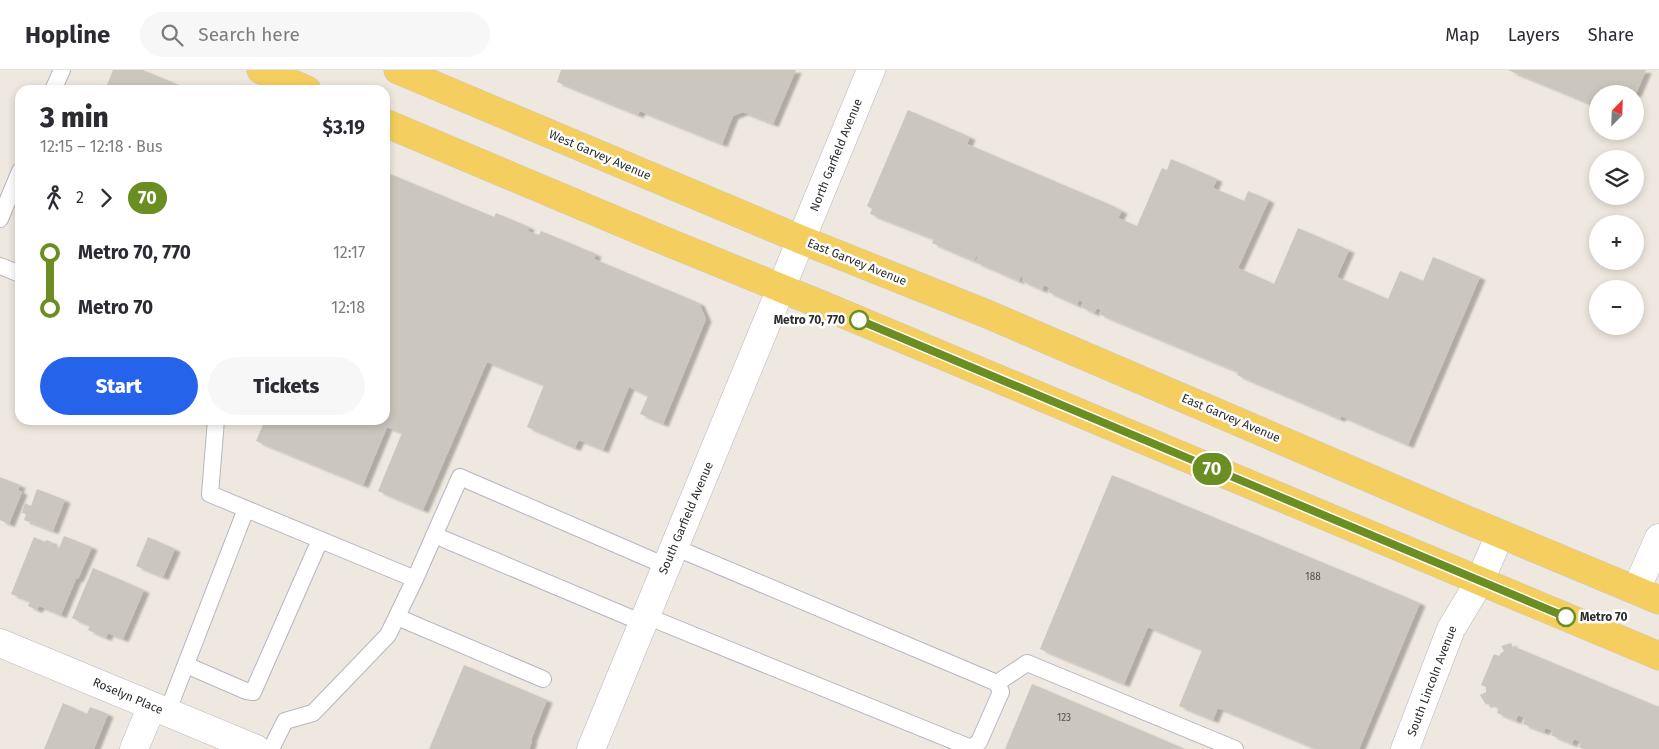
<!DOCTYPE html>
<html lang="en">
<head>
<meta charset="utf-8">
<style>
	:root { --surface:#fff; --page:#f7f7f7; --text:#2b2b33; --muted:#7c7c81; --line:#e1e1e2; --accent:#2563eb }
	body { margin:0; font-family:"Fira Sans",sans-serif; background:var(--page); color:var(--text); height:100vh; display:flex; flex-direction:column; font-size:19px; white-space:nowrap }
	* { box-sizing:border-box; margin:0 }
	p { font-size:16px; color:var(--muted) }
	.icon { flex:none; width:28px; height:28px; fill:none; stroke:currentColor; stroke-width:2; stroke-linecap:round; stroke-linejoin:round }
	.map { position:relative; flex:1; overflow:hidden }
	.panel { position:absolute; left:15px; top:15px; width:375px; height:340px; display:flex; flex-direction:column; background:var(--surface); border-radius:15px; box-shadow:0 2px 8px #0003 }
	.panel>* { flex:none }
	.badge { padding:0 10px; border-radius:16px; font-size:18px; line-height:32px }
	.needle { width:32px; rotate:23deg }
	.tools { position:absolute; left:1589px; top:15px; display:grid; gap:10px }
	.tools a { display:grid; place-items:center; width:55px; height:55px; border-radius:50%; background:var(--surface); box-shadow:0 2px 8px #0003; font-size:25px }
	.map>.badge { position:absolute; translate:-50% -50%; box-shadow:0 0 0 2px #fff }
	.legs { display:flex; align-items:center; gap:8px; height:55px; padding:0 25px; font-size:16px }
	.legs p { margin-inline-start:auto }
	.headline { display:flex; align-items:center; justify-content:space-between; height:85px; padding:0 25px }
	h1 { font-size:28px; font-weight:800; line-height:38px }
	.cta { display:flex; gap:10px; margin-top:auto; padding:10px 25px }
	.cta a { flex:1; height:58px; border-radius:30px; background:var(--accent); color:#fff; font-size:20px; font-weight:800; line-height:58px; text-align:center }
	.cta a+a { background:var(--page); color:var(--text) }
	ul { padding:0 25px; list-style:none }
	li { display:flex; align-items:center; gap:18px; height:55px; font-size:19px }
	li i { display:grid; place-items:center; width:8px; height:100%; margin:0 6px; background:currentColor }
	li i::after { content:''; width:12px; height:12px; margin:-6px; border:4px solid; border-radius:50%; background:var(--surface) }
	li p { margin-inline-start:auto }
	li:first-child i { background:linear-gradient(#0000 50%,currentColor 0) }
	li:last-child i { background:linear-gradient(currentColor 50%,#0000 0) }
	header { display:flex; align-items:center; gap:30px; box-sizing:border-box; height:70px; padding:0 25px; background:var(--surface); border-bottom:1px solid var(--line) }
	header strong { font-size:24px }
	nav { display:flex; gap:28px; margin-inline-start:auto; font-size:18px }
	.search { width:350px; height:45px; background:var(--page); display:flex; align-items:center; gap:12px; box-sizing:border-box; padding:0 18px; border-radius:28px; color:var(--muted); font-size:19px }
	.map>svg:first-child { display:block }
</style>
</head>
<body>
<header>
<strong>Hopline</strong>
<div class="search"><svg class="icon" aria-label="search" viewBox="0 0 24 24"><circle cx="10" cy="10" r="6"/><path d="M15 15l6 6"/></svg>Search here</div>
<nav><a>Map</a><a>Layers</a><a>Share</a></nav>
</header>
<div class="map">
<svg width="1659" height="679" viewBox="0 0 1659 679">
	<defs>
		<filter id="shadow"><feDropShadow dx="5.5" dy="3" stdDeviation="1" flood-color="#0004"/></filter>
	</defs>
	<rect width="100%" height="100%" fill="#efe8e0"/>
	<path fill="#cbc6be" filter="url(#shadow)" d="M113,0h30l48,20h-86z
		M561,0h235l-23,54 -30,-12 -10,4 -11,28 -82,-33 -2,4 -81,-33z
		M1508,0h138l-10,24h-38v13z
		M908,40l62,27 -3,7 146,62 9,5 -4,7 19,8 25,-58 5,2 4,-11 46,20 -4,9 31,13 4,-10 21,9 -31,68 36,16 24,-56 51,22 -12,27 51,22 12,-28 23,10 10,-24 47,20 -72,168 -67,-29 -1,3 -103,-44 1,-3 -139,-58 2,-4 -4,-2 -3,5 -13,-6 2,-5 -4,-2 -2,5 -29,-13 2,-4 -6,-3 -2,5 -20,-9 1,-4 -2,-1 -2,5 -44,-19 3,-5 -2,-1 -2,5 -42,-18 2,-4 -64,-25 2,-5 -5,-3z
		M385,102l109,45 2,-4 33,14 -1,4 11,4 2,-4 55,23 -2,5 105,44 7,16 -43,105 -23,-10 8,-18 -19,-9 -26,63 -24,-10 -4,8 -48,-21 17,-42 -57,-23 -64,148 -45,-19 24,-58 -15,-6 -24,58 -107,-44 9,-21h120z
		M1112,405l308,128 -61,146h-42l-99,-41 -5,12 -34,-14 23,-56 -54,-23 -24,57 -84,-35z
		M0,407l20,8 -2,5 4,2 -13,32 -9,-4z
		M37,419l28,11 -12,31 -29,-11 2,-6 -4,-1 3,-10 6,3z
		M64,466l28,11 -14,32h-2l-15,36 -22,-9 -2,4 -9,-4 2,-5 -19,-7 23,-57 11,5 1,-2 6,2 -1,2 8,4z
		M148,467l27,12 -12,28 -27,-11z
		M93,498l51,22 -21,49 -15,-6 -2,5 -18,-8 2,-4 -18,-8z
		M1511,573l2,5 2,-1 144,60v42h-76l-4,-2 2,-5 -7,-3 -2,5 -21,-9 2,-4 -7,-3 -2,4 -21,-8 2,-6 -7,-3 -2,6 -19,-8 2,-5 -8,-3 -1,-3 -4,3 -6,-10 6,-3v-5l-5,-2 13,-31 5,2 2,-3 3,-2 -3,-5z
		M464,595l83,35 -16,40 1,1 -3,8h-100z
		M1032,614l153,65h-180z
		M63,633l24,11 3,-7 18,7 -14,35h-50z"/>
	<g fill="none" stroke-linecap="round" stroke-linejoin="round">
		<g stroke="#b3b6c1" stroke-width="18">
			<path id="lane" d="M53,20l9,-20
				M0,149l20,-48
				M0,196l20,8
				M216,350l-6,74 205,85 45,-102 206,89
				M434,465l209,88
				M646,546l325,132 8,-6 22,-50 -4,-9 -323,-136
				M397,547l146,62
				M186,595l60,26 7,1 67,-152
				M997,613l30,-20 208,86
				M167,643l79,-204
				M271,679l14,-28 28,-8 75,-78 27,-56"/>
		</g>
		<g stroke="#b3b6c1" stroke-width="29">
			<path id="street" d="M1636,520l23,-52
				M0,573l256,106
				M134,679l18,-43
				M1405,679l46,-120 29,-48 20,-47"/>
		</g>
		<g stroke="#b3b6c1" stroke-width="29">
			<path id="secondary" d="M591,679l280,-679"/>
		</g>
		<g stroke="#c8c8c8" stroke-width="29">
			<path id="primary" d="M261,0l46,20
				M398,0l404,170 185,74 473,203 199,83
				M385,53l268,113 174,71 832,349"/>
		</g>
		<use href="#lane" stroke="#fff" stroke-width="16"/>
		<use href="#street" stroke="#fff" stroke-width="28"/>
		<use href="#secondary" stroke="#fff" stroke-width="28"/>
		<use href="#primary" stroke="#f4cf5f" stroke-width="28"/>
	</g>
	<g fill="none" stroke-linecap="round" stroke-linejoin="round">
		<g stroke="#fff" stroke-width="11">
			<path id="line-1" d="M859,250l707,297"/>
		</g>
		<use href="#line-1" stroke="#6b8e23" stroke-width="8"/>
	</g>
	<g fill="#fff" stroke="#6b8e23" stroke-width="2.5">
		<circle cx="859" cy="250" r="9"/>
		<circle cx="1566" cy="547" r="9"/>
	</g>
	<g text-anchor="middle" stroke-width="5" stroke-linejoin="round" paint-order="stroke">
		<g font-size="10" fill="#545351">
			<text x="1313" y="510">188</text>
			<text x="1064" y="651">123</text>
		</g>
		<g font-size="12" fill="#2d2d2d" stroke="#fff">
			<text transform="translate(600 85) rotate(23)" y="4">West Garvey Avenue</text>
			<text transform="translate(836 85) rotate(-68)" y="4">North Garfield Avenue</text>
			<text transform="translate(857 192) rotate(22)" y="4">East Garvey Avenue</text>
			<text transform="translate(1231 348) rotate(23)" y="4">East Garvey Avenue</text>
			<text transform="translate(686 448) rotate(-67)" y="4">South Garfield Avenue</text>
			<text transform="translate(1432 611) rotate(-69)" y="4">South Lincoln Avenue</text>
			<text transform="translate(128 626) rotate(23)" y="4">Roselyn Place</text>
		</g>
		<g font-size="12" font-weight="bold" fill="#2d2d2d" stroke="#fff" text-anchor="end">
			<text x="845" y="254">Metro 70, 770</text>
			<text x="1580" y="551" text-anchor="start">Metro 70</text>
		</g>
	</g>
</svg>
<div class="tools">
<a><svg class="needle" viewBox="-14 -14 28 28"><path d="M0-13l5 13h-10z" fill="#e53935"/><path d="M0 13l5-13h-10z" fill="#7c7c81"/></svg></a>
<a><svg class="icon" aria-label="layers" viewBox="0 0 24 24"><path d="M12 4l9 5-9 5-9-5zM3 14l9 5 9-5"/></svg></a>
<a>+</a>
<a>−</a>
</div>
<b class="badge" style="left:1212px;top:399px;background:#6b8e23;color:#fff">70</b>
<section class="panel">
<div class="headline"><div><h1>3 min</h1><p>12:15 – 12:18 · Bus</p></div><b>$3.19</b></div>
<div class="legs"><svg class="icon" aria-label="walk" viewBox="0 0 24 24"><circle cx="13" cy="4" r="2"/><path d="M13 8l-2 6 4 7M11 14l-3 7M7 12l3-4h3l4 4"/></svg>2<svg class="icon" aria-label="forward" viewBox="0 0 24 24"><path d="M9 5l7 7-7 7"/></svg><b class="badge" style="background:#6b8e23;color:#fff">70</b></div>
<ul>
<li><i style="color:#6b8e23"></i><b>Metro 70, 770</b><p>12:17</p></li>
<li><i style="color:#6b8e23"></i><b>Metro 70</b><p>12:18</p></li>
</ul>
<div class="cta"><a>Start</a><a>Tickets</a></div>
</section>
</div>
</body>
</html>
